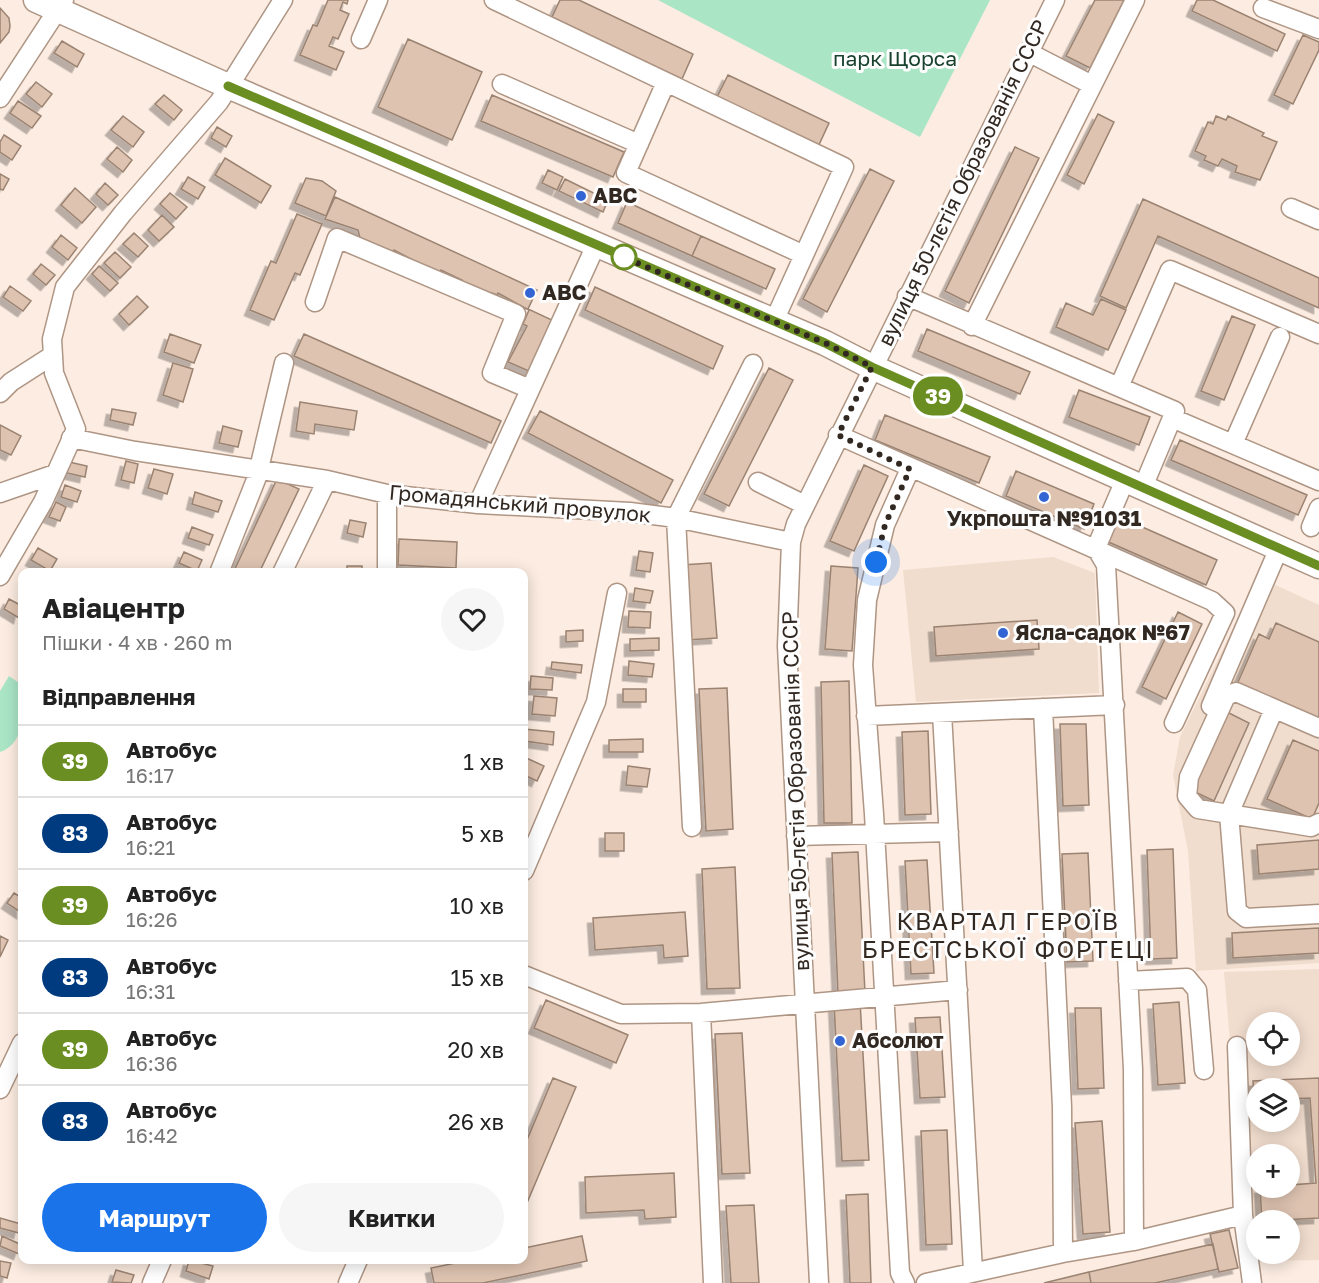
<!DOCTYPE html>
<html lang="uk">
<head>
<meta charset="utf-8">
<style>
	:root { --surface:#fff; --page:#f6f6f6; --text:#222; --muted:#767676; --line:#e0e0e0; --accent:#1a73e8 }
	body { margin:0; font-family:"Golos Text",sans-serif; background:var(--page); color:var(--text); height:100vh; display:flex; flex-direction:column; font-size:22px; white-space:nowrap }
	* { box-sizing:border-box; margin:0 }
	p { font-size:20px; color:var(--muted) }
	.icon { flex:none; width:33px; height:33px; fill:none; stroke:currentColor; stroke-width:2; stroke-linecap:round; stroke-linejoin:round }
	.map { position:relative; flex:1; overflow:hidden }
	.panel { position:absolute; left:18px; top:568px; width:510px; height:696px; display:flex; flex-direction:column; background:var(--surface); border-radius:12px; box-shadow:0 3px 15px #0003 }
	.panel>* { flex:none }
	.badge { padding:0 12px; border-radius:20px; font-size:21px; line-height:39px }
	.controls { position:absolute; left:1246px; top:1012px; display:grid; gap:12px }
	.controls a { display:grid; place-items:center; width:54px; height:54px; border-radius:50%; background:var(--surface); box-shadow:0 3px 15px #0003; font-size:30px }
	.you { position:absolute; width:30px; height:30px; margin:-15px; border:4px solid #fff; border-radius:50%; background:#1a73e8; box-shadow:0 0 0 9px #1a73e833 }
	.map>.badge { position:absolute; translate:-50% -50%; box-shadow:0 0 0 3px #fff }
	h2 { padding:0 24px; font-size:22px; line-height:54px }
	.round { display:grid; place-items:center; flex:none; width:63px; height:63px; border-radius:32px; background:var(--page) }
	.head { display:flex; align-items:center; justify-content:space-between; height:102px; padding:0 24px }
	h1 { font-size:28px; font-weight:700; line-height:45px }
	.cta { display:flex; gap:12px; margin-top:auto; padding:12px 24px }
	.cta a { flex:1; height:69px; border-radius:36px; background:var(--accent); color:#fff; font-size:24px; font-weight:700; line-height:69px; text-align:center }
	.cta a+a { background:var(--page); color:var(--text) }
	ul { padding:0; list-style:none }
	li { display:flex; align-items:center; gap:18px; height:72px; padding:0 24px; border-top:2px solid var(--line) }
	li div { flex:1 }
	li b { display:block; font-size:22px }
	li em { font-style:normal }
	li .badge { min-width:66px; font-weight:700; text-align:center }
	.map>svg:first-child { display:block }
</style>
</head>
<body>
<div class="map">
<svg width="1319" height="1283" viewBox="0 0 1319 1283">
	<defs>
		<filter id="shadow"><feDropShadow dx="-5.5" dy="5.5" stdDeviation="0" flood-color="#0004"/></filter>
	</defs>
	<rect width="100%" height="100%" fill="#fcece1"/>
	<path fill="#f1ddce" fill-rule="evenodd" d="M1053,557l42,16 4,120 -183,9 -13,-132z
		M1258,577l61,28v358l-123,8 -8,-120 -15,-76 7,-38z
		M1319,969v291l-70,1 -25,-289zM1257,1023h33v33h-33zM1257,1089h33v33h-33zM1257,1155h33v33h-33zM1257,1221h33v33h-33z"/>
	<path fill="#aae5c6" d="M658,0h332l-70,137z
		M9,676l13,9c1,22 5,58 -22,67v-61z"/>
	<path fill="#dec3b1" stroke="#9b8372" stroke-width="1.5" filter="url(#shadow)" d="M328,0h20l-1,4 -4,-2 -3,8 9,4 -11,25 -5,-2 -4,9 15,6 -8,18 -36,-15 13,-30 4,1z
		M560,0h19l114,54 -11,25 -130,-62z
		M1095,0h29l-34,68 -24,-12z
		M1197,0h16l72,34 -8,17 -85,-40z
		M0,8l9,10 1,8 -1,6 -9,11z
		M1303,35l16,7v8l-26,54 -19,-9z
		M408,39l74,33 -30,68 -74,-33z
		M62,41l22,13 -7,13 -23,-14z
		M728,75l101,48 -12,26 -102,-48z
		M36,82l16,12 -10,13 -16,-13z
		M164,95l18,15 -8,10 -19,-16z
		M492,95l132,57 -11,25 -132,-56z
		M18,101l23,15 -9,12 -22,-15z
		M1098,114l16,8 -30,62 -17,-9z
		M123,116l21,16 -11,15 -22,-17z
		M1216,116l10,4 2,-4 36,17 -2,3 15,6 -17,38 -25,-8 2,-6 -15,-7 -4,7 -14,-6 2,-4 -11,-5 13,-29 5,2z
		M217,127l15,9 -6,11 -15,-9z
		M4,135l17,11 -9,14 -12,-8v-10z
		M117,147l15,13 -9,12 -16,-13z
		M1015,147l24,11 -70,145 -24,-12z
		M225,158l46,28 -10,17 -46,-28z
		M870,169l24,12 -67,131 -24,-13z
		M548,170l15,7 -6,13 -15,-7z
		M0,174l9,5 -6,11 -3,-1z
		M188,177l17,10 -7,12 -17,-10z
		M306,178l16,3 14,10 -10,25 -31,-13z
		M565,179l43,21 -5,12 -44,-21z
		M105,183l13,12 -10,10 -12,-11z
		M75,188l21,19 -14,16 -21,-18z
		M170,193l17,14 -11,12 -16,-15z
		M335,197l202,93 -9,19 26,12 -23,51 -23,-10 19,-36 -4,-2 6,-14 -31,-17 -1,2 -5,-2 -2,3 -30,-13 2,-3 -21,-10 -1,4 -46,-24 -1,3 -33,-15 -2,-8 -33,-11z
		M1143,199l176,79v30l-161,-72 -32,72 -26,-12z
		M627,202l74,34 -9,20 -74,-33z
		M297,214l25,10 -22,51 -5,-2 -21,47 -24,-10 21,-49 5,2z
		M162,215l12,12 -15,14 -11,-11z
		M134,233l14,13 -10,11 -15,-13z
		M61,235l16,13 -9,12 -16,-13z
		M701,236l74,33 -9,20 -74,-33z
		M115,252l16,15 -11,11 -16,-15z
		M41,264l14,11 -9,10 -13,-11z
		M99,266l19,17 -8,8 -18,-17z
		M10,286l21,15 -8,10 -20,-14z
		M595,287l128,59 -10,23 -128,-59z
		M137,296l11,11 -19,18 -10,-11z
		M1101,299l25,11 -18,40 -52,-23 10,-24 27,12z
		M1232,316l23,9 -31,75 -23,-9z
		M927,329l103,43 -10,22 -102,-43z
		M170,334l31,11 -7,18 -30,-11z
		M304,334l197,87 -10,22 -197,-87z
		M173,363l20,6 -10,33 -20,-7z
		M769,368l24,12 -64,126 -25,-12z
		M1079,390l71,27 -11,28 -70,-28z
		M300,402l57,9 -3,19 -39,-6 -1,10 -18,-3z
		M112,409l24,4 -3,12 -23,-5z
		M540,411l133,69 -12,23 -133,-70z
		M885,415l105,42 -11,26 -104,-43z
		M0,425l21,11 -10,19 -11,-5z
		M223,426l19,5 -4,16 -19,-4z
		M1180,440l127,55 -9,20 -127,-55z
		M126,461l12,3 -4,19 -13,-3z
		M69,462l18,4 -2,11 -18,-4z
		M864,465l24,11 -34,75 -24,-10z
		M154,469l19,5 -6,20 -19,-6z
		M1016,471l78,33 -10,25 -78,-33z
		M277,479l22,10 -40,84h-26z
		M65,485l16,6 -4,11 -16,-5z
		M195,492l27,9 -4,11 -26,-8z
		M56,502l10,5 -6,14 -11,-4z
		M1115,515l102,45 -11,25 -102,-45z
		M350,520l16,3 -3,14 -16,-4z
		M192,527l21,8 -4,10 -21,-7z
		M399,539l58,3 -1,26 -58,-3z
		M38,548l19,11 -7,12 -19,-11z
		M639,551l14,2 -3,19 -14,-2z
		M184,552l18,8 -5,11 -18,-8z
		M711,563l6,75 -30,2 -5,-75z
		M347,566h15v7h-15z
		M831,566l27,2 -6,83 -27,-2z
		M424,569l40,2v2h-40z
		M635,588l18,3 -3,12 -17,-2z
		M9,599l13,7 -3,12 -15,-9z
		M629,611l22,1 -1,16 -22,-1z
		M1178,612l24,12 -36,75 -24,-12z
		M1037,620l2,29 -103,7 -2,-29z
		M1276,623l43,19v84l-84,-37 24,-55 10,5z
		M583,630v11l-17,1v-11z
		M659,638v12l-29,1v-12z
		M629,661l25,3 -2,13 -24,-2z
		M552,662l30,3 -1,8 -30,-4z
		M531,676l22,2 -1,12 -22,-1z
		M849,681l3,142h-28l-3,-141z
		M727,688l6,141 -27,2 -7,-142z
		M623,689h23v13h-23z
		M534,696l23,2 -2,18 -23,-2z
		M1227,712l22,11 -35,78 -23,-11z
		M1060,724h26l3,81 -26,1z
		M524,729l30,3 -1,13 -29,-4z
		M928,731l3,83 -26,1 -3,-83z
		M643,739v13h-34v-12z
		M1293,740l26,11v52l-7,16 -45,-20z
		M524,757l20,9 -7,15 -13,-6z
		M628,766l22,3 -3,18 -21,-2z
		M605,833h19v18h-19z
		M1319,840v29l-60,5 -2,-29z
		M1173,849l4,109 -26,1 -4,-109z
		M858,852l7,141 -27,1 -6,-141z
		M1088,853l5,108 -26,1 -5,-108z
		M927,860l7,113 -23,1 -6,-113z
		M735,867l5,121 -33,1 -5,-120z
		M14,893l8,5v15l-15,-10z
		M685,912l3,44 -24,2 -1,-13 -68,5 -2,-32z
		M1319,928v25l-86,5 -1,-25z
		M0,936l8,4 -8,17z
		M546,1000l82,35 -12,28 -82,-35z
		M860,1001l9,159 -27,1 -8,-158z
		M1179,1002l6,81 -27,2 -5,-81z
		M1075,1008h26l3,80 -26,1z
		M940,1017l5,80 -25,1 -5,-80z
		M742,1033l8,140 -28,1 -7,-140z
		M553,1078l23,9 -52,123v-63z
		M1319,1078v140l-57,3 -2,-33h30v-3l26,-2 -6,-85 -20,1v-10h-33v12h-3l-1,-20z
		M1102,1121l8,111 -27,2 -8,-111z
		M947,1130l5,114 -26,1 -5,-114z
		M674,1173l2,44 -31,2 -1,-9 -58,3 -1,-36z
		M868,1194l3,89h-21l-4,-88z
		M754,1205l5,78h-28l-5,-77z
		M0,1218l21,6 -2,9 -19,-5z
		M1229,1230l9,38 -19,4 -9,-38z
		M2,1236l20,9 -3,9 -19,-8z
		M582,1236l5,25 -104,22h-49l-3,-15 39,-8h54v-12z
		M1213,1244l5,25 -63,14h-64l-2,-11z
		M189,1260l24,6 -4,13 -23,-8z
		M0,1261l11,2 -4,15 -7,-2z
		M116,1270l18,5 -3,8 -19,-1z
		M1089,1272l2,11h-47z"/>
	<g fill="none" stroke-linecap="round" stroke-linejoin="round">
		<g stroke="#ae9584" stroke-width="21">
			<path id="minor" d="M494,0l350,167 -70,154
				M1263,8l56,21
				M361,39l17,-39
				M1028,52l64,33
				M666,82l-40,91 178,82
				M502,84l137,60
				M0,98l64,-98
				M1291,208l28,12
				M907,296l212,91
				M315,302l22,-64 179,76 -24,59 38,16
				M972,326l163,-326
				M0,393l11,-11 42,-27
				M1172,418l147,63
				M838,435l374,166 13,12 -51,110
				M71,438l64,13 192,29 60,14 91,10 152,8 46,6 115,24
				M1233,444l47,-107
				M758,482l47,23
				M1143,487l32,-76 -56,-24 51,-117 149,64
				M0,493l55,-19
				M478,504l118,-259
				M1311,527l8,-19
				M1096,548l10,17 27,504 1,172 109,-26 9,68
				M1096,548l29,-68
				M219,573l38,-96 27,-114
				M282,573l45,-93
				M387,573v-79
				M0,576l43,-74 33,-73 -22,-56 -2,-34 13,-52 58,-74 96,-111 64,-102
				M1211,706l68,-158
				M1043,708l19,399 1,146 71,-12
				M1274,709l-45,105 8,97 9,7 73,-4
				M942,713l31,558
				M866,716l249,-11
				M1319,728l-83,-36 -10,4 -37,81 -2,19 11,13 113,18 8,-4
				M692,827l-16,-309 77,-154
				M796,836l153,-4
				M524,871l72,-169 21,-109
				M524,975l97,39 80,-1 257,-23
				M1128,981l59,-3 10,12 7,80
				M701,1013l12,270
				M1237,1046l6,169
				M0,1089l22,-46
				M152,1283l10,-23
				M348,1283l10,-23
				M819,1283l-32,-637 4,-104 5,-18 259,-524
				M905,1283l-5,-10 -26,-459 -11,-149 4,-65 18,-75 25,-56
				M926,1283l137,-30"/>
		</g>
		<g stroke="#ae9584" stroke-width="27">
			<path id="major" d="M36,0l192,86 597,257 47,24 447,199"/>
		</g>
		<use href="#minor" stroke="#fff" stroke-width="18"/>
		<use href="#major" stroke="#fff" stroke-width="24"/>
	</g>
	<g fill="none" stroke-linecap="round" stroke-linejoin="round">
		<g stroke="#fff" stroke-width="14">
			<path id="line" d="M228,86l597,257 47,24 447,199"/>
		</g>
		<use href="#line" stroke="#6b8e23" stroke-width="9"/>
		<path stroke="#322822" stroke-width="6" stroke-dasharray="0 10.8" d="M624,257l-8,-3 209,89 47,24 -34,68 72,34 -25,56 -9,37"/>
	</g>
	<g fill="#3364d3" stroke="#fdfdfd" stroke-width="2">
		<circle cx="581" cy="196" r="6"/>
		<circle cx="530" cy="293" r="6"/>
		<circle cx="1044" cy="497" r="6"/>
		<circle cx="1003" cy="633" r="6"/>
		<circle cx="840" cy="1041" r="6"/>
	</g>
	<circle fill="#fff" stroke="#6b8e23" stroke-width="3" cx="624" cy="257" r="12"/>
	<g text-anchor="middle" stroke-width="6" stroke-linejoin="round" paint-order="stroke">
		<g font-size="21" fill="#18412e" stroke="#fdfdfd">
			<text x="895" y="66">парк Щорса</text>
		</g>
		<g font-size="21" fill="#322822" stroke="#fdfdfd">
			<text transform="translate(963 183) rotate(-64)" y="7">вулиця 50-лєтія Образованія СССР</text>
			<text transform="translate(520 504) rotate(5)" y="7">Громадянський провулок</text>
			<text transform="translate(796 791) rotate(-92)" y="7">вулиця 50-лєтія Образованія СССР</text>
		</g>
		<g font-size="21" font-weight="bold" fill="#322822" stroke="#fdfdfd" text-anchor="start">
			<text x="593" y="203">АВС</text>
			<text x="542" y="300">ABC</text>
			<text x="1044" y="526" text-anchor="middle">Укрпошта №91031</text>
			<text x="1015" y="640">Ясла-садок №67</text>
			<text x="852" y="1048">Абсолют</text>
		</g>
		<g font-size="24" letter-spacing="1.5" fill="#322822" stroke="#fdfdfd">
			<text x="1008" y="930">КВАРТАЛ ГЕРОЇВ<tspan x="1008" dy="28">БРЕСТСЬКОЇ ФОРТЕЦІ</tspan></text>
		</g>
	</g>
</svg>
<div class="controls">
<a><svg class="icon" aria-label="locate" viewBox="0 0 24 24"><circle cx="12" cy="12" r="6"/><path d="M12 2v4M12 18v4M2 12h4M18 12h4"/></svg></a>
<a><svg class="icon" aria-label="layers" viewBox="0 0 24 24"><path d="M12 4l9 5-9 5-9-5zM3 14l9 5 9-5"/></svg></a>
<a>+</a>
<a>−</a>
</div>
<div class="you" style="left:876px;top:562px"></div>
<b class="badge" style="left:938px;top:396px;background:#6b8e23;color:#fff">39</b>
<section class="panel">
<div class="head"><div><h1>Авіацентр</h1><p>Пішки · 4 хв · 260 m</p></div><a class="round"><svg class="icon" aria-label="heart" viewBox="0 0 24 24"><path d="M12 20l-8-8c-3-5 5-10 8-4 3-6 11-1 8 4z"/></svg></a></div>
<h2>Відправлення</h2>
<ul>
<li><span class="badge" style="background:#6b8e23;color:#fff">39</span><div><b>Автобус</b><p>16:17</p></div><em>1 хв</em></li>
<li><span class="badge" style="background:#003b80;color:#fff">83</span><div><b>Автобус</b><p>16:21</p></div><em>5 хв</em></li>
<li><span class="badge" style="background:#6b8e23;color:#fff">39</span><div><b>Автобус</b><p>16:26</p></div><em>10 хв</em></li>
<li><span class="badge" style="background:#003b80;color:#fff">83</span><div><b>Автобус</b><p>16:31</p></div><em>15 хв</em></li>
<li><span class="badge" style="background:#6b8e23;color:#fff">39</span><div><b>Автобус</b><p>16:36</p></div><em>20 хв</em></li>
<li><span class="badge" style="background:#003b80;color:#fff">83</span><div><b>Автобус</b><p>16:42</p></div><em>26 хв</em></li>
</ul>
<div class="cta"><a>Маршрут</a><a>Квитки</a></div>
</section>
</div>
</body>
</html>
